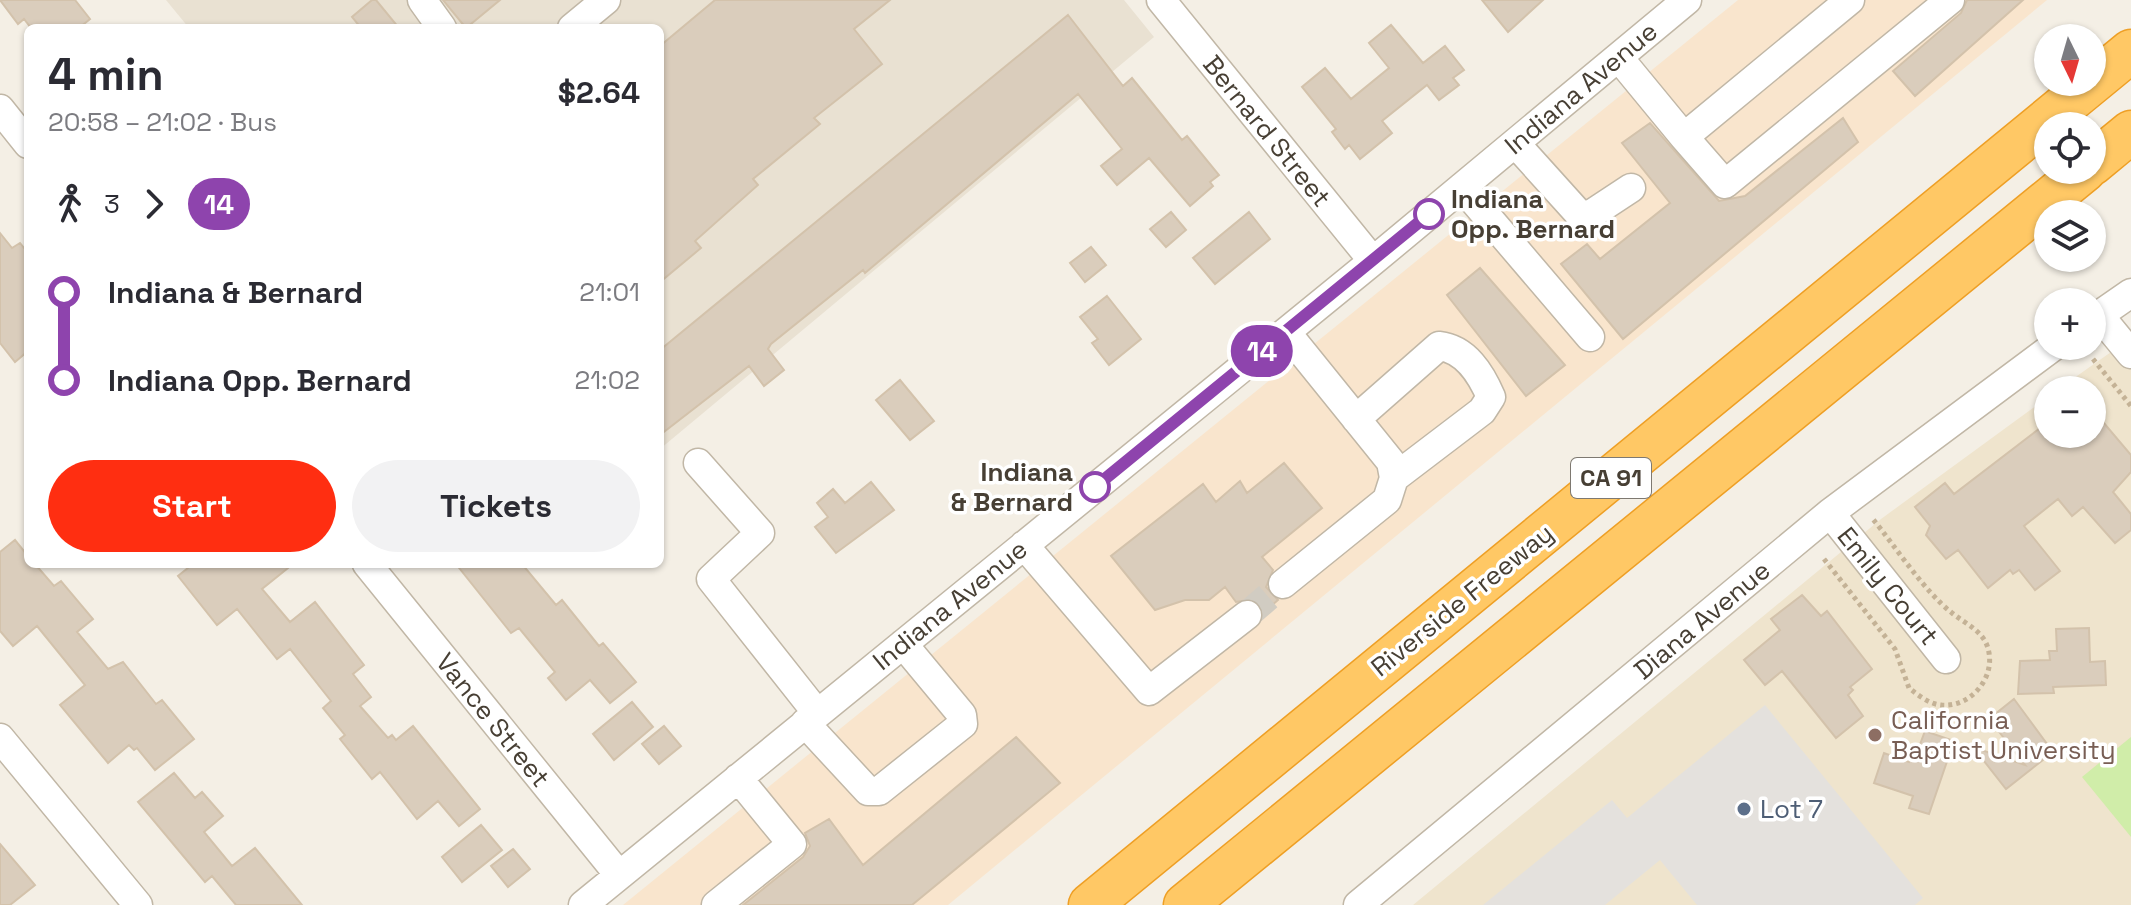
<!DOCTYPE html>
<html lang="en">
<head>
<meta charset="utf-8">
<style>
	:root { --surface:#fff; --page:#f2f2f3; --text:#2b2b33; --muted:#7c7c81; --accent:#ff2e11 }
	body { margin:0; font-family:"Space Grotesk",sans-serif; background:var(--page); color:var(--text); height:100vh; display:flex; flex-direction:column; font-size:30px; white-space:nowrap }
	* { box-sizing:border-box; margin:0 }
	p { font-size:26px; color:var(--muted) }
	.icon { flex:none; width:44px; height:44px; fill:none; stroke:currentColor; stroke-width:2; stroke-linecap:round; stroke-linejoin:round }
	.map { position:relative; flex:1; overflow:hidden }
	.panel { position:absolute; left:24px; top:24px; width:640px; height:544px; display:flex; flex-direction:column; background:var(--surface); border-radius:12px; box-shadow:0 2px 6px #0004 }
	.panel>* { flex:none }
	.badge { padding:0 16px; border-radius:26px; font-size:28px; line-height:52px }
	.needle { width:52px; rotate:175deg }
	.tools { position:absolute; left:2034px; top:24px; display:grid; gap:16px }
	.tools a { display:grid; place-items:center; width:72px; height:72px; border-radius:50%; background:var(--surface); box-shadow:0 2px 6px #0004; font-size:40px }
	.map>.badge { position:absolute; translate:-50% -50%; box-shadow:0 0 0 4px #fff }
	.legs { display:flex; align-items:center; gap:12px; height:88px; padding:0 24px; font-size:26px }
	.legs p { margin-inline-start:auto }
	.head { display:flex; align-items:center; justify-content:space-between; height:136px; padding:0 24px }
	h1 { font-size:44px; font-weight:700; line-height:60px }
	.button { display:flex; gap:16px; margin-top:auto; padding:16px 24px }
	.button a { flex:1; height:92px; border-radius:48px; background:var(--accent); color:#fff; font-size:32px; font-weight:700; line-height:92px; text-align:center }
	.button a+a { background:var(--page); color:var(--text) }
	ul { padding:0 24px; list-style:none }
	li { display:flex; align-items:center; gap:28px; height:88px; font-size:30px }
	li i { display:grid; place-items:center; width:12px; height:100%; margin:0 10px; background:currentColor }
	li i::after { content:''; width:20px; height:20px; margin:-10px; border:6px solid; border-radius:50%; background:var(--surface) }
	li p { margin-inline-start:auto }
	li:first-child i { background:linear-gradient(#0000 50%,currentColor 0) }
	li:last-child i { background:linear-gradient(currentColor 50%,#0000 0) }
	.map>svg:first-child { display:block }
</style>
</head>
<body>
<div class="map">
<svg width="2131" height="905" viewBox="0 0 2131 905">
	<rect width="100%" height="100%" fill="#f4efe5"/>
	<path fill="#e9e1d2" d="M166,0h958l30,37 -494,412v-421h-471z"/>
	<path fill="#f9e5cd" d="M1738,0h309l-1099,905h-325z"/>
	<path fill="#efe4cd" d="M2131,338v567h-718l468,-386 167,-122v37h44v-44h-35z"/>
	<path fill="#d0eda9" d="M2131,737v100l-49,-60z"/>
	<path fill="#e4e1dd" d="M1765,705l158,193 -8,7h-218l-37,-45 -55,45h-122l129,-105 15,18z"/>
	<path fill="#dacdbc" stroke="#d3c2ab" stroke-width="2" d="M0,0h75l15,19 -11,9h-48l-7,-9 -6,5z
		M372,0h4l23,28h-38l-9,-11z
		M443,0h57l-34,28z
		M715,0h175l-36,29 28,35 -68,54 6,6 -67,55 5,6 -63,56 6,7 -41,34v-236z
		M1482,0h61l-35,32z
		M1967,0h56l-108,96 -22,-25 68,-58z
		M1068,15l55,71 9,-8 50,62 5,-4 32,39 -9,7 3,4 -23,20 -41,-48 -32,27 -16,-19 21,-17 -44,-55 -213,179 -2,-3 -92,74 -3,5 16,21 -20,16 -15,-20 -89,69v-85z
		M1391,25l32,38 22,-17 19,24 -11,8 6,7 -20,15 -12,-15 -45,36 10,12 -32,26 -11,-14 -4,4 -13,-17 4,-3 -34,-42 23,-19 26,31 38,-31 -20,-25z
		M1843,118l15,24 -235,197 -62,-75 26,-20 13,15 70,-56 -48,-60 28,-20 69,78 26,-5z
		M1171,212l15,18 -20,17 -16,-18z
		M1249,212l21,27 -55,45 -22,-26z
		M0,233l12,15 8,-5 8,10v98l-13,11 -15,-19z
		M1091,247l15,18 -21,17 -15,-19z
		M1480,268l85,97 -39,31 -79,-101z
		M1107,296l34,43 -32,26 -17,-22 6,-4 -18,-22z
		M900,380l34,41 -24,19 -34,-40z
		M2092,409l39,46v17l-18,20 18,22v16l-16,13 -32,-36 -11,9 -14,-17 -34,27 36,45 -25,19 -16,-20 -6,4 -3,-4 -22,18 -30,-38 -12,9 -20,-24 4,-9 -15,-19 30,-24 9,11 94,-72v12h44z
		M1284,463l38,45 -60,49 11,13 -7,17 12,13 -14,12 -11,-13 -17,3 -11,-15 -16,13h-24l-30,10 -44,-54 92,-72 13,18 24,-21 7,12z
		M871,482l23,28 -58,43 -21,-26 13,-10 -11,-14 16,-14 12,14z
		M15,540l13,16v8h7l19,22 7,-5 32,38 -16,13 31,37 15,-7 33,42 6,-4 32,39 -39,31 -18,-22 -3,2 -5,-5 -21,18 -48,-58 25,-20 -48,-59 -24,20 -13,-15v-79z
		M193,564h100l-31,25 28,33 25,-20 49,63 -11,9 18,23 -11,9 28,32 4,-3 4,5 17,-14 67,83 -21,17 -21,-25 -21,18 -37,-47 -8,7 -32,-40 5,-4 -22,-27 8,-7 -41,-52 -13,10 -40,-50 -20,16 -39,-49z
		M456,564h66l34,41 6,-5 37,46 4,-3 33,39 -26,21 -20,-23 -24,20 -18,-22 7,-6 -36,-44 -8,5z
		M1802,595l19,21 6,-5 45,58 -22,18 3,3 -5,5 15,21 -27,22 -54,-67 -17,14 -21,-25 36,-30 -9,-11z
		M2089,628l1,34 15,-1 1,24 -53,2 1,6 -36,1 2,-33 30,-1 -1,-9h8l-1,-22z
		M2014,699l39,53 -47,37 -33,-42 52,18 -36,-46z
		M632,702l21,25 -39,33 -21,-26z
		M664,726l17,20 -22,18 -17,-20z
		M1925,731l29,10 -25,73 -20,-6 4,-12 -39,-13 10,-30 25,9 3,-8 4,1z
		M1016,737l44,46 -148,122h-169l60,-48 7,-11 -5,-13 24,-14 34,46z
		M174,773l21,25 7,-6 21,24 -19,16 28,34 23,-18 47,57h-66l-24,-29 -7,6 -67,-80z
		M481,825l21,25 -40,32 -20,-25z
		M0,844l35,41 -25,20h-10z
		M513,849l17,20 -22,18 -17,-21z"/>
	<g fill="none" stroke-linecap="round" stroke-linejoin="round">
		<path stroke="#d1ccc2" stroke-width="28" stroke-dasharray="28 14" stroke-linecap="butt" d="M1247,615l36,-31"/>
		<g stroke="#c1b7a6" stroke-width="31">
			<path id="minor" d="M422,0l20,28
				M1161,0l212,261
				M572,28l34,-28
				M1619,58l65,79 166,-137
				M0,109l28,35
				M1684,137l41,47 225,-184
				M1515,143l64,71 11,1 41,-27
				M1462,187l128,150
				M2099,315l32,39
				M2092,320l39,-27
				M1356,419l83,-73c27,3 42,28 52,51l-9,14 -88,67
				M698,463l62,70 -49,46 106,134
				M1830,513l116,146
				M1024,545l125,146 98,-76
				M367,564l252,311
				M1283,584l104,-84 7,-22 -3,-16 -105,-130
				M805,723l63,68h11l84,-67 -1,-9 -59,-71
				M0,738l138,167
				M583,905l790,-644 314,-261
				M716,905l76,-61 -54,-66
				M1358,905l472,-392 224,-167"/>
		</g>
		<g stroke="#ee9f25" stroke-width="45">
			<path id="highway" d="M2092,164l39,-32
				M1090,905l1041,-854
				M1185,905l900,-735"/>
		</g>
		<path stroke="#c4b296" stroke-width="5" stroke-dasharray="4 4" stroke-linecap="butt" d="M2093,359l38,47
			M1824,559l71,90 14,39c9,7 20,16 32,17 28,3 53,-25 48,-52 -3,-21 -22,-28 -37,-40 -28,-22 -57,-67 -80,-95"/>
		<use href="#minor" stroke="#fff" stroke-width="28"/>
		<use href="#highway" stroke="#ffc865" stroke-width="42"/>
	</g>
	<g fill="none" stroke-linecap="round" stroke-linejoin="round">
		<g stroke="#fff" stroke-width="18">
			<path id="line-1" d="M1095,487l334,-273"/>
		</g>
		<use href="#line-1" stroke="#8e44ad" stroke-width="12"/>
	</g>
	<g fill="#fff" stroke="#8e44ad" stroke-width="4">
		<circle cx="1429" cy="214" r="14"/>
		<circle cx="1095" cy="487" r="14"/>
	</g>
	<circle fill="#8d6e63" stroke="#fff" stroke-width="3" cx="1875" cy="735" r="8"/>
	<circle fill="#5c6f8a" stroke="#fff" stroke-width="3" cx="1744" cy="809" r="8"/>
	<g text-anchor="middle" stroke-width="7" stroke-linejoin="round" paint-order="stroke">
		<rect fill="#fff" stroke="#7e7971" stroke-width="2" x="1571" y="458" width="80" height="40" rx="6"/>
		<g font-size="24" font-weight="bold" fill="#473f34">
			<text x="1611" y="486">CA 91</text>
		</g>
		<g font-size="26" fill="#473f34" stroke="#fff">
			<text transform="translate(1581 88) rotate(-40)" y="9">Indiana Avenue</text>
			<text transform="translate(1267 131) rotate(51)" y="9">Bernard Street</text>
			<text transform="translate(1888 586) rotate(51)" y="9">Emily Court</text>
			<text transform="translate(1462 600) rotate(-39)" y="9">Riverside Freeway</text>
			<text transform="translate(950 605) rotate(-39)" y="9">Indiana Avenue</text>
			<text transform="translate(1702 620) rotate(-40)" y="9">Diana Avenue</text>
			<text transform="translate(493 720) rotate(51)" y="9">Vance Street</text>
		</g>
		<g font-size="26" font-weight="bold" fill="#473f34" stroke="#fff" text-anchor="start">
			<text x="1451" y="208">Indiana<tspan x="1451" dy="30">Opp. Bernard</tspan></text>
			<text x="1073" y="481" text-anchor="end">Indiana<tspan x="1073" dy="30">&amp; Bernard</tspan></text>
		</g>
		<g font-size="26" fill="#785e54" stroke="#fff" text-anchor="start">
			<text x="1891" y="729">California<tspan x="1891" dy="30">Baptist University</tspan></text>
		</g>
		<g font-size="26" fill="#4e5e75" stroke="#fff" text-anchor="start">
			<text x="1760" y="818">Lot 7</text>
		</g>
	</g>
</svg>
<div class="tools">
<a><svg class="needle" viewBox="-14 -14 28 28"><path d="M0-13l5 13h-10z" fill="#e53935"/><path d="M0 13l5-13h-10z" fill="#7c7c81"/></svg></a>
<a><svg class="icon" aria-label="locate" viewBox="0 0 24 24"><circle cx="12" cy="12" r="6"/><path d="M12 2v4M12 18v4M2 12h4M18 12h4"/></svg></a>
<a><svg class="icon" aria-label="layers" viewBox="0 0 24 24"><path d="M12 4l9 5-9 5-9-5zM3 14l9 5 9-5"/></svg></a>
<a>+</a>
<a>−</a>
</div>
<b class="badge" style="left:1262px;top:351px;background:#8e44ad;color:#fff">14</b>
<section class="panel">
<div class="head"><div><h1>4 min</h1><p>20:58 – 21:02 · Bus</p></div><b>$2.64</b></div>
<div class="legs"><svg class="icon" aria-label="walk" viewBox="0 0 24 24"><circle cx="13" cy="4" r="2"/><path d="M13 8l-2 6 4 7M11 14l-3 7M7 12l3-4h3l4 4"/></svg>3<svg class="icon" aria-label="forward" viewBox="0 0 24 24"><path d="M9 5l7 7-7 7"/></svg><b class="badge" style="background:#8e44ad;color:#fff">14</b></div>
<ul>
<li><i style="color:#8e44ad"></i><b>Indiana &amp; Bernard</b><p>21:01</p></li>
<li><i style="color:#8e44ad"></i><b>Indiana Opp. Bernard</b><p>21:02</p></li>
</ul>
<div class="button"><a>Start</a><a>Tickets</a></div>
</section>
</div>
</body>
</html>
